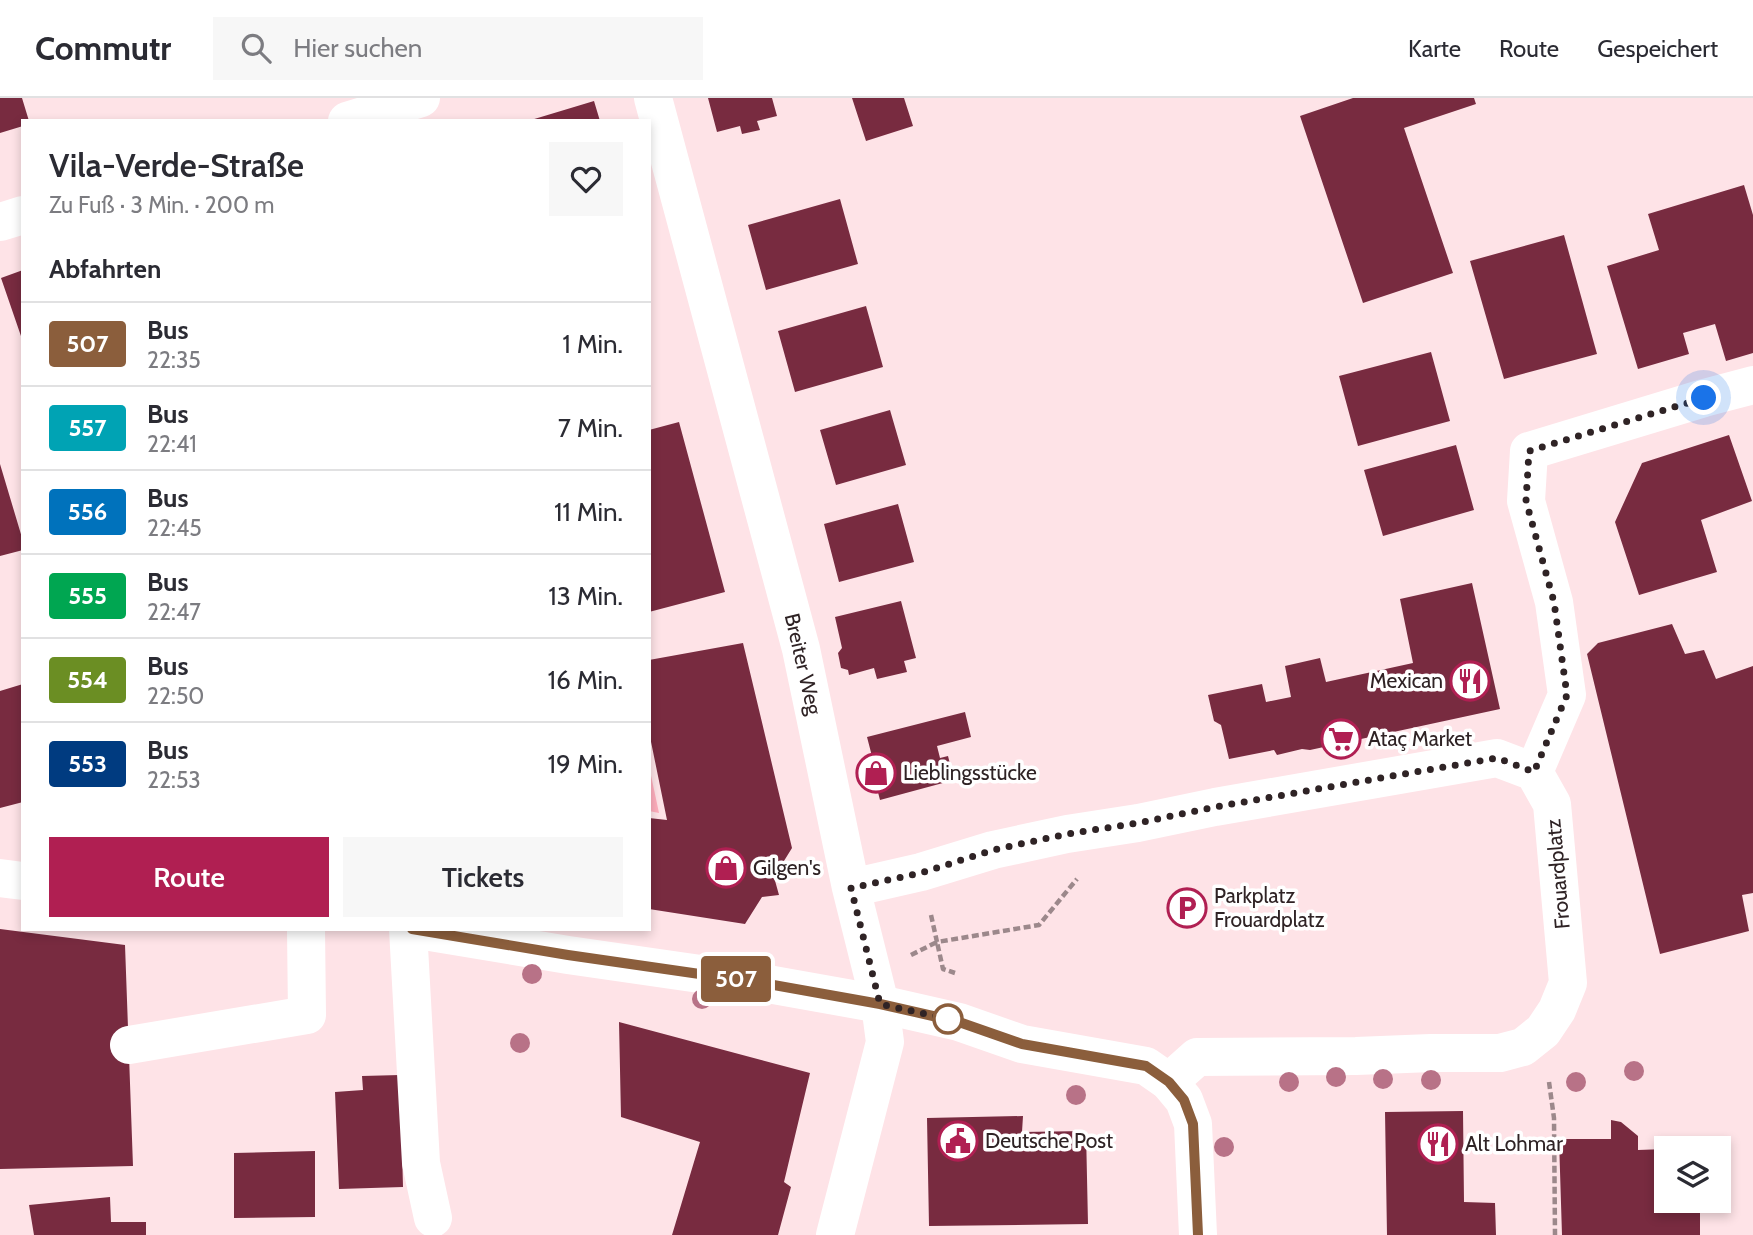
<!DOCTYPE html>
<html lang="de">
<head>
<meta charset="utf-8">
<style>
	:root { --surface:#fff; --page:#f7f7f7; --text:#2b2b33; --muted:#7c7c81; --line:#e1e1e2; --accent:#b01f52 }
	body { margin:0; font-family:Cabin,sans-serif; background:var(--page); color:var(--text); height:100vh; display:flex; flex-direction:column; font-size:26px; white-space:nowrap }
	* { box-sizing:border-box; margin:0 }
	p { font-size:23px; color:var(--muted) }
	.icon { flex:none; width:38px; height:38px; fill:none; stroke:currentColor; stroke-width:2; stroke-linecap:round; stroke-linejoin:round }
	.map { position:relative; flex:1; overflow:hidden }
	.drawer { position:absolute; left:21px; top:21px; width:630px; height:812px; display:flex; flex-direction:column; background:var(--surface); border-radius:0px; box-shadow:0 4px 10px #0003 }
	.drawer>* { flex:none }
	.badge { padding:0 14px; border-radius:5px; font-size:24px; line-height:46px }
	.tools { position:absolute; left:1654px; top:1038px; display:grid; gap:14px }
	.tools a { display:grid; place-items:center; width:77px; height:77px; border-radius:0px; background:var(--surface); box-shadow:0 4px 10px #0003; font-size:35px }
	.you { position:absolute; width:35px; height:35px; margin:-18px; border:5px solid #fff; border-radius:50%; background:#1a73e8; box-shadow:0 0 0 10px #1a73e833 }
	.map>.badge { position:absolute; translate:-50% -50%; box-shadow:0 0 0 4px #fff }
	h2 { padding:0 28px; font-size:26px; line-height:63px }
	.round { display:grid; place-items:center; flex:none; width:74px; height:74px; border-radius:0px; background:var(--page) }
	.summary { display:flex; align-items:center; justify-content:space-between; height:119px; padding:0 28px }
	h1 { font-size:33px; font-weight:600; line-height:52px }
	.cta { display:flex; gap:14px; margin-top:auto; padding:14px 28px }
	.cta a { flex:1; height:80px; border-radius:0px; background:var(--accent); color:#fff; font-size:28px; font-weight:600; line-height:80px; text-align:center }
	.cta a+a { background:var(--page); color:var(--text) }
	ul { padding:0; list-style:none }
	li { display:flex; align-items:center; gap:21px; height:84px; padding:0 28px; border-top:2px solid var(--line) }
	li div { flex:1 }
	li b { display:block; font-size:26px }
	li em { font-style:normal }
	li .badge { min-width:77px; font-weight:700; text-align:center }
	header { display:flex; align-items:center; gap:42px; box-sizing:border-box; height:98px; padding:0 35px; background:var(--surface); border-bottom:2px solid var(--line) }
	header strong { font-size:33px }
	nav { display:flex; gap:38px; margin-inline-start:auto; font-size:24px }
	.search { width:490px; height:63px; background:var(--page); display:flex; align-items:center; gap:18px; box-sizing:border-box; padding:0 24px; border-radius:0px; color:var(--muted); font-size:26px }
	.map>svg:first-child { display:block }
</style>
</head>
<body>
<header>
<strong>Commutr</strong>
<div class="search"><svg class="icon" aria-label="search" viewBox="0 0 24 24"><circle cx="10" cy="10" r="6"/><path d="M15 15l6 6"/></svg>Hier suchen</div>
<nav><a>Karte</a><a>Route</a><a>Gespeichert</a></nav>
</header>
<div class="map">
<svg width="1753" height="1137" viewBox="0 0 1753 1137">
	<rect width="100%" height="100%" fill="#fee3e7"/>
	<path fill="#feaebd" d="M649,668l10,47 -10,-2z"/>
	<path fill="#782b40" d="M0,0h22l7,23h-6v5l-23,7z
		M708,0h64l5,18 -20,5 3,9 -18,4 -2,-8 -23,6z
		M852,0h52l9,28 -47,15z
		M1353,0h121l2,6 -72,24 49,145 -90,30 -63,-187z
		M594,3l6,20h-69v-1z
		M1744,87l9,30v138l-27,8 -11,-37 -32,9 6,21 -51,15 -31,-103 52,-16 -11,-36z
		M840,101l18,65 -92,26 -18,-65z
		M1564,137l33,119 -93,25 -34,-118z
		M23,172v69h-1l-21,-61z
		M866,208l17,61 -88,25 -17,-61z
		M1431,254l19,69 -92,25 -19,-70z
		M890,312l16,55 -70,20 -16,-55z
		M679,324l46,170 -76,20v-182z
		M1729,337l23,66 -51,19 16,52 -78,23 -24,-73 27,-59z
		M1456,347l18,65 -91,26 -19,-66z
		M0,366l23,77v9l-23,6z
		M898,406l16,58 -75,20 -15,-58z
		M1472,485l28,126 -190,41 -8,-1 -25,6 -3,-5 -45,9 -8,-34 -7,-4 -6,-26 54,-11 4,18 25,-5 -6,-31 35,-8 6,24 87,-19 -13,-64z
		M901,503l15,57 -12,3 3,11 -30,7 -3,-11 -25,7 -1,-5 -7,-2 -3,-15 4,-5 -7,-31z
		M1672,526l13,30 19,-4 12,29 37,-13v227l-11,2 7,36 -89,23 -73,-300 11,-11z
		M743,545l49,205 -18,29 5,18 -17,2 -17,27 -96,-15v-91l18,2 -18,-88v-72z
		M23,586v118l-23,6v-117z
		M965,614l6,25 -34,9 3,12 8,-2 6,24 -74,20 -9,-35 3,-1 -7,-27z
		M0,831l125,16 8,221 -133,3z
		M619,924l191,51 -26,109 7,5 -13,48h-106l28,-93 -79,-25z
		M400,977l3,112 -64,2 -4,-97 28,-2 -1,-14z
		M1463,1013l1,91 31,1 1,32h-109l-2,-123z
		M1023,1018l-1,16 64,-1 2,93 -159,2 -2,-108z
		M1611,1022l10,2 17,14v14l28,-1v51h34v35h-138l-3,-96h52z
		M315,1053v66l-81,1v-65z
		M110,1099l1,25h35v13h-112l-5,-30z"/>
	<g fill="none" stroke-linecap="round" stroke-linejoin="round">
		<path stroke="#9c888b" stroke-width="4.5" stroke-dasharray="7 3.5" stroke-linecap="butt" d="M931,817l6,27 102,-17 38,-46
			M911,857l26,-13 6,27 12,4
			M1549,984l5,36 1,117"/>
		<path stroke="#fff" stroke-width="38" d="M653,0l148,551 50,239 29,116 5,38 -50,193
			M347,23l74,-23
			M0,124l23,-7
			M1534,674l33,-77 -13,-93 -28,-101 3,-50 175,-53 49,-13
			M851,790l70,-16 72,-22 74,-16 71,-11 77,-16 282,-49 37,14 18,32 16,179 -11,27 -14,21 -20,16 -23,6h-69l-75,3 -159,1 -28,25
			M408,831l13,234 12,55
			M129,947l178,-30 -1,-86"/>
		<path stroke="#fff" stroke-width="38" d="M0,780l23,3
			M412,831l156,26 194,28 118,21 79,18 63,22 124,22 23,16 15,18 9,24 5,111"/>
	</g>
	<g fill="#b87287">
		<circle cx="532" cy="876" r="10"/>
		<circle cx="702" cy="901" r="10"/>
		<circle cx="520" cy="945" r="10"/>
		<circle cx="1634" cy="973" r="10"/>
		<circle cx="1336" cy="979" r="10"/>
		<circle cx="1383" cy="981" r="10"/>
		<circle cx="1431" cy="982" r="10"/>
		<circle cx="1289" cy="984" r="10"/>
		<circle cx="1576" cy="984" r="10"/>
		<circle cx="1076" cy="997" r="10"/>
		<circle cx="1224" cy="1049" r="10"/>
	</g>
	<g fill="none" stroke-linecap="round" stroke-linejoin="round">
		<g stroke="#fff" stroke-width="16">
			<path id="line" d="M412,831l156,26 194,28 118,21 79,18 63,22 124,22 23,16 15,18 9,24 5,111"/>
		</g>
		<use href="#line" stroke="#8b5e3c" stroke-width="10"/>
		<path stroke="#2f2325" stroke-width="7" stroke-dasharray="0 12.6" d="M948,921l-68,-15 -29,-116 70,-15 72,-23 74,-16 71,-11 77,-16 200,-35 82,-14 37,14 33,-77 -13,-93 -28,-101 3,-50 175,-53"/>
	</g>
	<defs>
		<g id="restaurant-ring" transform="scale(2.0125)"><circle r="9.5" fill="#fff" stroke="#b01f52" stroke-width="1.5"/><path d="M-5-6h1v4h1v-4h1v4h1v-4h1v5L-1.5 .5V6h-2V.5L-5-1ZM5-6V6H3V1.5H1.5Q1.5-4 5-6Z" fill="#b01f52"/></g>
		<g id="supermarket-ring" transform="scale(2.0125)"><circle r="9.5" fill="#fff" stroke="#b01f52" stroke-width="1.5"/><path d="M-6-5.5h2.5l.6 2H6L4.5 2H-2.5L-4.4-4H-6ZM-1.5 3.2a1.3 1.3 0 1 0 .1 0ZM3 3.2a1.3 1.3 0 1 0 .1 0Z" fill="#b01f52"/></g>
		<g id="shop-ring" transform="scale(2.0125)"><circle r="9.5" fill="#fff" stroke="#b01f52" stroke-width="1.5"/><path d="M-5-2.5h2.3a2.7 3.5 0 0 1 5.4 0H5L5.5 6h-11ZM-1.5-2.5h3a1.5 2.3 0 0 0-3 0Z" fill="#b01f52"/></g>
		<g id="parking-ring" transform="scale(2.0125)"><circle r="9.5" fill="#fff" stroke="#b01f52" stroke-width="1.5"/><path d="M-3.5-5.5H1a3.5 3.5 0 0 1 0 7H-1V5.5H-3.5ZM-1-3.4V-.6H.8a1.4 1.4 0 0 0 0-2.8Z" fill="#b01f52"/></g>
		<g id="civic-ring" transform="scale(2.0125)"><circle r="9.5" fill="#fff" stroke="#b01f52" stroke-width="1.5"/><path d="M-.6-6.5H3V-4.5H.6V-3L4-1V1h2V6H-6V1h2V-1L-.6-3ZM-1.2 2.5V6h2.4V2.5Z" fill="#b01f52"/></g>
	</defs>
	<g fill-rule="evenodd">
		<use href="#restaurant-ring" x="1470" y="583"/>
		<use href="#supermarket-ring" x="1341" y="641"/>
		<use href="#shop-ring" x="876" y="675"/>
		<use href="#shop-ring" x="726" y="770"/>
		<use href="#parking-ring" x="1187" y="810"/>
		<use href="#civic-ring" x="958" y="1043"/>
		<use href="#restaurant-ring" x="1438" y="1046"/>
	</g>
	<circle fill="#fff" stroke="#8b5e3c" stroke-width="3.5" cx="948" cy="921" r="14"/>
	<g text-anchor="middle" stroke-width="7" stroke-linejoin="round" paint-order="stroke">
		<g font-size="21" fill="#2f2325" stroke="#fff">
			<text transform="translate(803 566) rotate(77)" y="7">Breiter Weg</text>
			<text transform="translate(1558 776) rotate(-95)" y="7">Frouardplatz</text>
		</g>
		<g font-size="21" fill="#2f2325" stroke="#fff" text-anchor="start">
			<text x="1443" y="590" text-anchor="end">Mexican</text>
			<text x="1368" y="648">Ataç Market</text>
			<text x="903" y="682">Lieblingsstücke</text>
			<text x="753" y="777">Gilgen's</text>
			<text x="1214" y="805">Parkplatz<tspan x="1214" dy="24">Frouardplatz</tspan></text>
			<text x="985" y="1050">Deutsche Post</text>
			<text x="1465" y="1053">Alt Lohmar</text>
		</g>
	</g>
</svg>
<div class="tools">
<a><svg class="icon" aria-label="layers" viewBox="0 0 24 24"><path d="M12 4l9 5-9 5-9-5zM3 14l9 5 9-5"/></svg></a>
</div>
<div class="you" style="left:1704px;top:300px"></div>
<b class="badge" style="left:736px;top:881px;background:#8b5e3c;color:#fff">507</b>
<section class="drawer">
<div class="summary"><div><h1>Vila-Verde-Straße</h1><p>Zu Fuß · 3 Min. · 200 m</p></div><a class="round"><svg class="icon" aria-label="heart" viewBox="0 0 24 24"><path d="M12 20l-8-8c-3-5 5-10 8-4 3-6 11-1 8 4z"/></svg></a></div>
<h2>Abfahrten</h2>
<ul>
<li><span class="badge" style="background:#8b5e3c;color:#fff">507</span><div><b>Bus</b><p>22:35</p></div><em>1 Min.</em></li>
<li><span class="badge" style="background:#00a3b4;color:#fff">557</span><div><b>Bus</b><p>22:41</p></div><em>7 Min.</em></li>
<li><span class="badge" style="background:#0072bc;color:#fff">556</span><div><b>Bus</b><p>22:45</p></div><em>11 Min.</em></li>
<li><span class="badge" style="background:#00a651;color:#fff">555</span><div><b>Bus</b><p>22:47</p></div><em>13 Min.</em></li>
<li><span class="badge" style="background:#6b8e23;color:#fff">554</span><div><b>Bus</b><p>22:50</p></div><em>16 Min.</em></li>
<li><span class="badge" style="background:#003b80;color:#fff">553</span><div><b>Bus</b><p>22:53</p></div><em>19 Min.</em></li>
</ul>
<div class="cta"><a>Route</a><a>Tickets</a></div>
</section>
</div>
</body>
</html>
